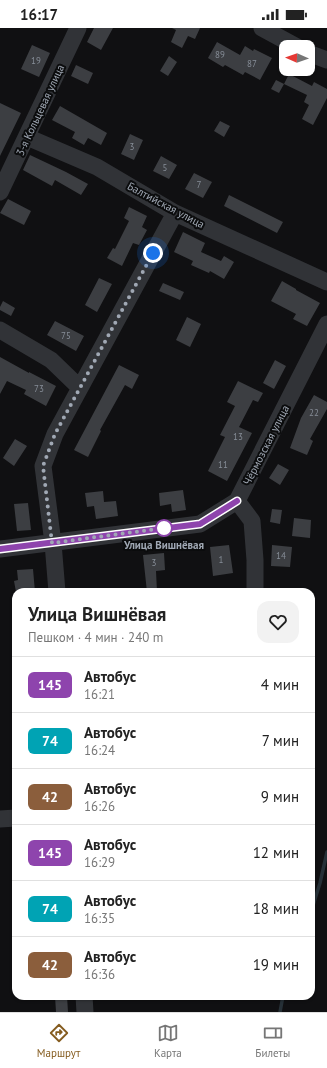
<!DOCTYPE html>
<html lang="ru">
<head>
<meta charset="utf-8">
<style>
	:root { --surface:#fff; --page:#f2f2f2; --text:#222; --muted:#767676; --line:#e0e0e0; --accent:#855c1f }
	body { margin:0; font-family:"PT Sans",sans-serif; background:var(--page); color:var(--text); height:100vh; display:flex; flex-direction:column; font-size:15px; white-space:nowrap }
	* { box-sizing:border-box; margin:0 }
	p { font-size:13px; color:var(--muted) }
	.icon { flex:none; width:22px; height:22px; fill:none; stroke:currentColor; stroke-width:2; stroke-linecap:round; stroke-linejoin:round }
	.map { position:relative; flex:1; overflow:hidden }
	.panel { position:absolute; left:12px; top:560px; width:303px; height:412px; display:flex; flex-direction:column; background:var(--surface); border-radius:12px; box-shadow:0 1px 3px #0004 }
	.panel>* { flex:none }
	.badge { padding:0 8px; border-radius:6px; font-size:14px; line-height:26px }
	.needle { width:26px; rotate:272deg }
	.buttons { position:absolute; left:279px; top:12px; display:grid; gap:8px }
	.buttons a { display:grid; place-items:center; width:36px; height:36px; border-radius:8px; background:var(--surface); box-shadow:0 1px 3px #0004; font-size:20px }
	.you { position:absolute; width:20px; height:20px; margin:-10px; border:3px solid #fff; border-radius:50%; background:#1a73e8; box-shadow:0 0 0 6px #1a73e833 }
	.map>.badge { position:absolute; translate:-50% -50%; box-shadow:0 0 0 2px #fff }
	.round { display:grid; place-items:center; flex:none; width:42px; height:42px; border-radius:12px; background:var(--page) }
	.head { display:flex; align-items:center; justify-content:space-between; height:68px; padding:0 16px }
	h1 { font-size:19px; font-weight:700; line-height:30px }
	ul { padding:0; list-style:none }
	li { display:flex; align-items:center; gap:12px; height:56px; padding:0 16px; border-top:1px solid var(--line) }
	li div { flex:1 }
	li b { display:block; font-size:15px }
	li em { font-style:normal }
	li .badge { min-width:44px; font-weight:700; text-align:center }
	.status { display:flex; justify-content:space-between; align-items:center; height:28px; padding:0 20px; background:var(--surface); direction:ltr }
	.status svg { height:11px; fill:currentColor }
	.tab-bar { display:flex; justify-content:space-around; align-items:center; height:56px; border-top:1px solid var(--line); background:var(--surface); font-size:11px; color:var(--muted) }
	.tab-bar a { display:grid; justify-items:center; gap:2px }
	.tab-bar .current { color:var(--accent) }
	.map>svg:first-child { display:block }
</style>
</head>
<body>
<div class="status"><b>16:17</b><svg viewBox="0 0 49 12"><path d="M0 12V9h3v3zM5 12V6h3v6zM10 12V3h3v9zM15 12V0h3v12zM26 1h20v11H26zM47 4h2v5h-2z"/></svg></div>
<div class="map">
<svg width="327" height="984" viewBox="0 0 327 984">
	<rect width="100%" height="100%" fill="#101012"/>
	<g fill="none" stroke-linecap="round" stroke-linejoin="round">
		<path stroke="#263037" stroke-width="3.5" d="M311,884l9,-29 7,-31
			M280,984l3,-16"/>
	</g>
	<path fill="#3c3e42" d="M94,0h19l-12,22 -14,-8z
		M172,0h28l-5,11 -7,-3 -6,12 -11,-6 5,-12z
		M217,14l23,13 5,-9 8,5 1,-2 18,9 -12,22 -15,-8 -2,3 -18,-10 -2,2 -15,-9z
		M32,17l18,8 -11,24 -18,-8z
		M169,28l8,6 -9,14 -8,-5z
		M76,37l17,8 -5,11 -17,-8z
		M289,46l23,12 2,-4 13,7v9l-14,27 -11,-6 7,-14 -5,-3 3,-7 -23,-11z
		M276,52l8,4 -5,9 -8,-4z
		M0,75l21,10 -21,43z
		M60,78l47,27 -6,12 -13,-7 -4,7 -12,-7 3,-6 -23,-12z
		M220,93l10,5 -6,11 -10,-6z
		M130,106l13,6 -9,20 -13,-6z
		M30,127l36,17 22,12 -7,11 -26,-15 -3,6 -29,-16z
		M161,128l16,9 -8,14 -16,-8z
		M194,145l18,9 -9,16 -18,-9z
		M229,167l54,27 -6,11 -53,-27z
		M8,171l23,12 -7,14 -24,-12z
		M129,179l18,9 -5,11 5,3 -8,15 -6,-2 -11,23 -15,-8 6,-10 2,1 14,-28 -5,-3z
		M183,204l22,11 -4,9 20,9 3,-5 10,6 -10,17 -14,-8 -1,2 -18,-8 2,-4 -19,-9z
		M99,250l13,6 -15,28 -12,-7z
		M282,253l14,8v1l24,13 -13,23 -14,-7 3,-5 -25,-13z
		M163,255l21,9 -4,8 -21,-9z
		M3,273l12,7 -4,8 -11,-6v-3z
		M187,289l14,7 -11,23 -14,-7z
		M55,293l29,15 -8,15 -29,-16z
		M0,329l29,16v-1l27,14 -10,20 -22,-12 2,-4 -19,-9 -7,13z
		M275,332l11,6 -12,23 -11,-6z
		M119,337l20,10 -7,14 -7,-4 -25,45 1,1 -13,26 -14,-7z
		M238,353l25,12 -5,9 -5,-2 -14,27 13,6 -25,48 -19,-10 17,-34 -5,-2 15,-29 -8,-4z
		M314,367l13,7v7l-17,30 3,2 -6,14 -17,-7 11,-30z
		M15,411l12,7 -13,20 -11,-8z
		M278,436l11,6 -9,15 -11,-7z
		M183,462l3,20 -14,2 -1,-8 -11,2 -1,-13z
		M103,463l1,11 12,-1 2,15 -22,3 -2,-13 -7,1 -2,-14z
		M28,475l3,27 -14,1 -3,-27z
		M272,481l10,1 -2,14 -10,-2z
		M294,490l17,2 -1,18 -18,-2z
		M229,517l4,28 -20,3 -3,-29z
		M272,517l20,2 -2,20 -19,-1z
		M164,525l1,17 -9,1 1,21h-10l-4,-37z
		M33,541l2,23h-19l-2,-11 4,-1 -1,-10z
		M55,968h12l1,16h-12z"/>
	<g fill="none" stroke-linecap="round" stroke-linejoin="round">
		<path stroke="#313337" stroke-width="17" d="M262,0l35,19
			M308,25l19,7
			M27,109l70,30 78,46 152,69
			M0,164l78,-164
			M0,302l51,30 29,28
			M237,473l15,20 3,39v32
			M0,521l200,-25 37,-23 90,-177
			M57,564l-4,-49 -10,-77 12,-32 120,-221
			M0,791l16,-1
			M84,968l1,16"/>
	</g>
	<g fill="none" stroke-linecap="round" stroke-linejoin="round">
		<g stroke="#fff" stroke-width="9">
			<path id="line" d="M0,521l200,-25 37,-23"/>
		</g>
		<use href="#line" stroke="#8e44ad" stroke-width="6"/>
		<path stroke="#a0a8b4" stroke-width="4" stroke-dasharray="0 7.2" d="M153,225l-98,181 -12,32 9,77 112,-15"/>
	</g>
	<circle fill="#fff" stroke="#8e44ad" stroke-width="2" cx="164" cy="500" r="8"/>
	<g text-anchor="middle" stroke-width="4" stroke-linejoin="round" paint-order="stroke">
		<g font-size="9" fill="#878e98">
			<text x="220" y="30">89</text>
			<text x="36" y="36">19</text>
			<text x="252" y="39">87</text>
			<text x="132" y="122">3</text>
			<text x="165" y="143">5</text>
			<text x="199" y="160">7</text>
			<text x="66" y="311">75</text>
			<text x="39" y="364">73</text>
			<text x="314" y="388">22</text>
			<text x="238" y="412">13</text>
			<text x="223" y="440">11</text>
			<text x="281" y="531">14</text>
			<text x="221" y="535">1</text>
			<text x="154" y="538">3</text>
		</g>
		<g font-size="11" fill="#a0a8b4" stroke="#0b0c0d">
			<text transform="translate(40 82) rotate(-65)" y="4">3-я Кольцевая улица</text>
			<text transform="translate(166 177) rotate(28)" y="4">Балтийская улица</text>
			<text transform="translate(266 417) rotate(-63)" y="4">Чёрмозская улица</text>
		</g>
		<g font-size="11" font-weight="bold" fill="#a0a8b4" stroke="#0b0c0d">
			<text x="164" y="521">Улица Вишнёвая</text>
		</g>
	</g>
</svg>
<div class="buttons">
<a><svg class="needle" viewBox="-14 -14 28 28"><path d="M0-13l5 13h-10z" fill="#e53935"/><path d="M0 13l5-13h-10z" fill="#767676"/></svg></a>
</div>
<div class="you" style="left:153px;top:225px"></div>
<section class="panel">
<div class="head"><div><h1>Улица Вишнёвая</h1><p>Пешком · 4 мин · 240 m</p></div><a class="round"><svg class="icon" aria-label="heart" viewBox="0 0 24 24"><path d="M12 20l-8-8c-3-5 5-10 8-4 3-6 11-1 8 4z"/></svg></a></div>
<ul>
<li><span class="badge" style="background:#8e44ad;color:#fff">145</span><div><b>Автобус</b><p>16:21</p></div><em>4 мин</em></li>
<li><span class="badge" style="background:#00a3b4;color:#fff">74</span><div><b>Автобус</b><p>16:24</p></div><em>7 мин</em></li>
<li><span class="badge" style="background:#8b5e3c;color:#fff">42</span><div><b>Автобус</b><p>16:26</p></div><em>9 мин</em></li>
<li><span class="badge" style="background:#8e44ad;color:#fff">145</span><div><b>Автобус</b><p>16:29</p></div><em>12 мин</em></li>
<li><span class="badge" style="background:#00a3b4;color:#fff">74</span><div><b>Автобус</b><p>16:35</p></div><em>18 мин</em></li>
<li><span class="badge" style="background:#8b5e3c;color:#fff">42</span><div><b>Автобус</b><p>16:36</p></div><em>19 мин</em></li>
</ul>
</section>
</div>
<nav class="tab-bar">
<a class="current"><svg class="icon" aria-label="directions" viewBox="0 0 24 24"><path d="M12 3l9 9-9 9-9-9zM9 14v-3h6M13 9l2 2-2 2"/></svg>Маршрут</a>
<a><svg class="icon" aria-label="map" viewBox="0 0 24 24"><path d="M3 6l6-2 6 2 6-2v14l-6 2-6-2-6 2zM9 4v14M15 6v14"/></svg>Карта</a>
<a><svg class="icon" aria-label="tickets" viewBox="0 0 24 24"><path d="M3 7h18v10H3zM15 7v10"/></svg>Билеты</a>
</nav>
</body>
</html>
